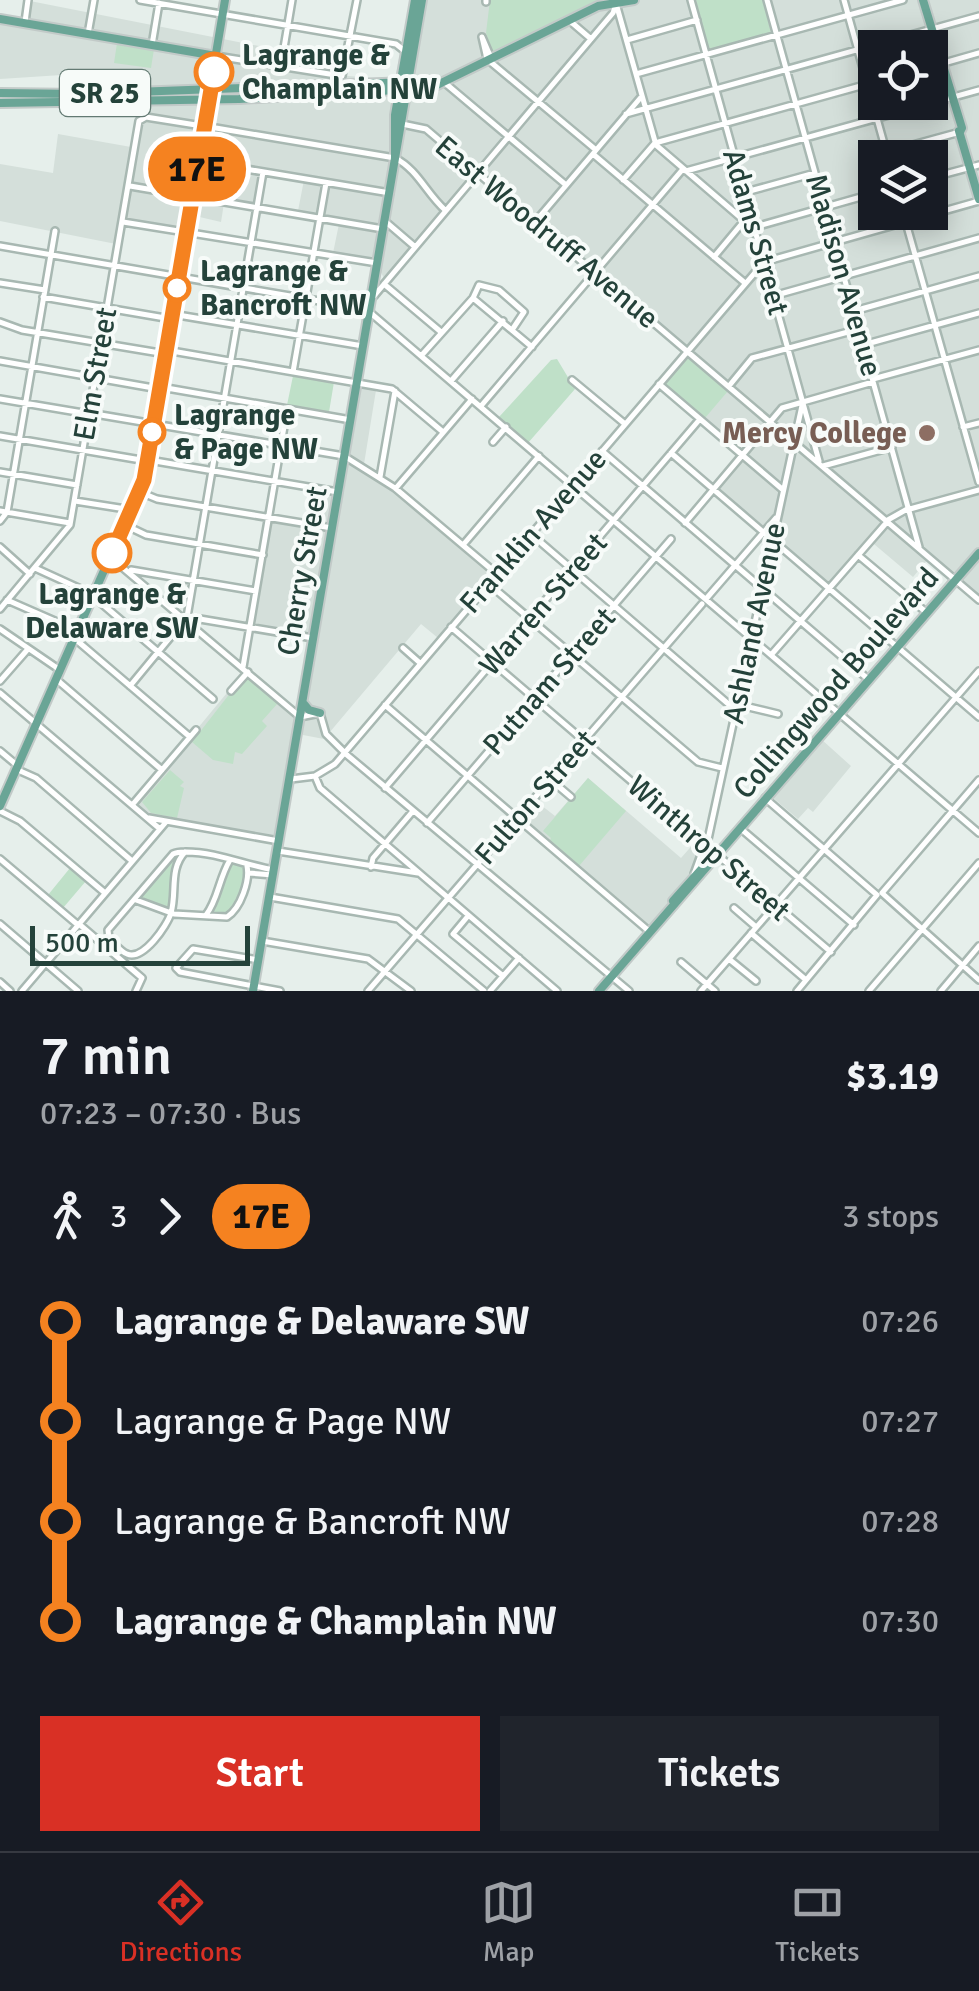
<!DOCTYPE html>
<html lang="en">
<head>
<meta charset="utf-8">
<style>
	:root { --surface:#171b24; --page:#20242c; --text:#f1f3f6; --muted:#9ea1a6; --line:#363941; --accent:#d93025 }
	body { margin:0; font-family:Signika,sans-serif; background:var(--page); color:var(--text); height:100vh; display:flex; flex-direction:column; font-size:38px; white-space:nowrap }
	* { box-sizing:border-box; margin:0 }
	p { font-size:32px; color:var(--muted) }
	.icon { flex:none; width:55px; height:55px; fill:none; stroke:currentColor; stroke-width:2; stroke-linecap:round; stroke-linejoin:round }
	.map { position:relative; height:991px; overflow:hidden }
	.side { display:flex; flex-direction:column; background:var(--surface); flex:1 }
	.side>* { flex:none }
	.badge { padding:0 20px; border-radius:32px; font-size:35px; line-height:65px }
	.fabs { position:absolute; left:858px; top:30px; display:grid; gap:20px }
	.fabs a { display:grid; place-items:center; width:90px; height:90px; border-radius:0px; background:var(--surface); box-shadow:0 5px 25px #0003; font-size:50px }
	.scale { position:absolute; left:30px; bottom:25px; width:220px; box-sizing:border-box; padding-left:10px; border:5px solid #24423a; border-top:0; font-size:28px; line-height:35px; white-space:nowrap; color:#24423a; -webkit-text-stroke:8px #f7fbf9; paint-order:stroke }
	.map>.badge { position:absolute; translate:-50% -50%; box-shadow:0 0 0 5px #fff }
	.legs { display:flex; align-items:center; gap:15px; height:110px; padding:0 40px; font-size:32px }
	.legs p { margin-inline-start:auto }
	.head { display:flex; align-items:center; justify-content:space-between; height:170px; padding:0 40px }
	h1 { font-size:55px; font-weight:600; line-height:75px }
	.primary-button { display:flex; gap:20px; margin-top:auto; padding:20px 40px }
	.primary-button a { flex:1; height:115px; border-radius:0px; background:var(--accent); color:#fff; font-size:40px; font-weight:600; line-height:115px; text-align:center }
	.primary-button a+a { background:var(--page); color:var(--text) }
	ul { padding:0 40px; list-style:none }
	li { display:flex; align-items:center; gap:35px; height:100px; font-size:38px }
	li i { display:grid; place-items:center; width:15px; height:100%; margin:0 12px; background:currentColor }
	li i::after { content:''; width:25px; height:25px; margin:-12px; border:8px solid; border-radius:50%; background:var(--surface) }
	li p { margin-inline-start:auto }
	li:first-child i { background:linear-gradient(#0000 50%,currentColor 0) }
	li:last-child i { background:linear-gradient(currentColor 50%,#0000 0) }
	.menu { display:flex; justify-content:space-around; align-items:center; height:140px; border-top:2px solid var(--line); background:var(--surface); font-size:28px; color:var(--muted) }
	.menu a { display:grid; justify-items:center; gap:5px }
	.menu .on { color:var(--accent) }
	.map>svg:first-child { display:block }
</style>
</head>
<body>
<div class="map">
<svg width="979" height="991" viewBox="0 0 979 991">
	<rect width="100%" height="100%" fill="#e6efeb"/>
	<path fill="#d4dfda" fill-rule="evenodd" d="M410,0h569v597l-49,-40 -17,20 -45,-38 -40,45 -112,-95 28,-33 -86,-74 26,-32 -206,-175 -92,107 -11,-21 -42,-8 6,-29 -42,-8 7,-36 -44,-7 -7,37 -29,-7 -3,19 -30,-7 -4,18 -67,-12 -4,23 -116,-23v-57l53,9 5,-39 73,13 5,-35 -13,-41 -123,8v-58l26,5 4,-25 249,49 -2,13 60,12 58,5zM875,48h55v54h-55zM875,158h55v54h-55z
		M359,381l18,3 -13,80 37,25 95,81 -58,68 -17,-14 -97,115 -21,-4 -6,-25 12,-69 -22,-3v-8l-32,-5 17,-104 37,6 7,-37 28,3z
		M248,675l47,43 -20,119 -128,-23 -12,-10 96,-116z
		M821,739l30,27 -38,46 -5,-4 -10,11 -26,-22z
		M588,778l93,80 15,-17 5,5 -15,36 -37,44 -127,-108 15,-16 18,14z"/>
	<path fill="#bfe0c8" d="M490,0h110l-107,53 -7,-20z
		M696,0h67l8,33 -62,17z
		M117,43l37,6 -3,19 -37,-5z
		M689,357l39,34 -23,27 -40,-34z
		M557,359l18,30 -47,54 -29,-26 52,-57z
		M293,376l41,6 -5,30 -42,-7z
		M248,677l30,26 -16,18 5,5 -25,28 -7,-2 -2,12 -20,-4 -21,-18 39,-50 3,2z
		M170,770l14,12 -4,4 4,2 -7,30 -26,-5 -9,-11z
		M588,778l38,33 -47,55 -29,-26 1,-2 -8,-7z
		M179,854l-10,54 -30,-10 29,-38z
		M236,863l9,3 3,5 -11,36 -11,8h-17l10,-31 11,-19z
		M70,868l16,13 -23,27 -15,-13z"/>
	<g fill="none" stroke-linecap="round" stroke-linejoin="round">
		<g stroke="#a8b8b2" stroke-width="10">
			<path id="minor" d="M140,0l256,44 10,8
				M691,0l128,461
				M767,0l152,547
				M844,0l44,158
				M486,2v-2
				M617,7l39,138 92,79 7,3
				M570,21l21,18
				M25,22l3,-22
				M88,34l6,-34
				M482,37l5,22 109,91
				M482,37l9,21
				M627,40l70,-20
				M152,45l7,-42
				M216,56l126,20 15,-76
				M281,66l11,-66
				M930,67l49,-14
				M636,74l267,-74
				M445,83l121,102
				M626,114l353,-98
				M402,124l24,5 553,471
				M204,126l191,32c23,12 31,35 50,52
				M887,152l73,-20
				M593,154l152,129
				M198,161l192,32
				M686,171l293,-81
				M930,178l49,-13
				M623,180l32,-37 220,-61
				M130,186l253,43
				M746,192l69,-19
				M903,212l76,270
				M123,222l254,41
				M386,222l28,24
				M535,222l107,-126
				M755,227l120,-34
				M0,246l366,63 613,524
				M714,257l30,-36
				M0,283l45,7
				M384,284l57,48
				M374,296l239,-283 3,-9
				M773,296l206,-58
				M43,297l128,22
				M473,298l59,49
				M854,311l125,-35
				M172,314l191,32
				M0,322l22,8 144,24
				M863,345l116,-32
				M166,350l226,39 51,43
				M421,356l52,-58 6,-13 20,5 25,22 -12,18
				M0,361l159,28
				M293,372l33,-189
				M873,379l106,-29
				M572,380l53,44
				M451,381l52,-60
				M659,384l123,105
				M729,386l23,-28 107,-29
				M161,387l190,33
				M0,399l89,15
				M481,406l202,-237
				M89,413l255,43 51,32 102,86
				M963,427l16,-4
				M0,436l147,25
				M493,442l13,-15
				M602,451l266,228
				M671,453l308,264
				M149,460l189,32
				M823,466l69,-19
				M0,472l77,13
				M380,477l15,-86
				M396,488l76,-89
				M140,492l17,7 175,29
				M75,501l57,9
				M910,509l69,-19
				M0,511l70,12
				M0,521l7,-9 48,-281
				M886,521l23,-13
				M685,523l97,-115 91,-26
				M125,525l21,10 117,20
				M531,534l202,174
				M463,545l76,-89
				M0,547l30,27
				M858,555l69,58
				M110,557l190,160 20,-4 6,21 21,21 282,236
				M35,568l59,27
				M131,570l125,21
				M489,584l209,178 24,6
				M94,597l119,102
				M706,599l70,-81
				M7,600l71,31
				M0,609l70,-84 69,-404 7,-4 50,8
				M188,617l125,21
				M451,627l380,325
				M0,629l60,41
				M74,638l116,99
				M403,648l17,15
				M771,655l116,-133
				M243,667l44,-258
				M56,679l106,91
				M0,681l28,-32
				M130,686l57,-69 76,-445
				M231,691l17,-19
				M0,693l160,136
				M736,704l42,10
				M385,705l265,227
				M0,751l18,15
				M18,770l18,8 96,83
				M315,776l5,12 237,203
				M291,779l24,-3 20,-12 429,-502 215,-61
				M551,780l20,17
				M979,780l-97,113 97,87
				M385,788l315,-369
				M765,798l112,97 -80,96
				M133,804l63,-74
				M0,811l20,10 85,72
				M149,818l130,23
				M427,823l244,-284
				M740,828l114,97
				M278,851l140,22
				M185,852c-16,17 -8,40 -14,61 -4,13 -28,48 -44,41 -6,-2 -13,-11 -18,-15l-1,-9 65,-76c4,-2 8,-2 12,-2h1c30,0 59,13 88,18
				M0,859l78,66
				M371,867l2,-9 40,-47
				M702,867l101,-466
				M249,873l24,2
				M694,874l8,-22
				M270,897l128,22 86,72
				M136,900l38,14 53,3c14,-9 23,-37 20,-51
				M734,908l22,19
				M206,915c12,-15 13,-37 24,-55
				M468,916l-15,18 50,42
				M0,924l78,67
				M79,924l63,54 -6,13
				M751,933l55,47
				M262,941l106,18 43,32
				M729,959l27,22
				M259,960l-66,-11 -17,19 4,4 100,19
				M681,962l34,29
				M0,982l10,9
				M22,991l144,-169
				M368,991l334,-387
				M490,991l29,-33
				M701,991l278,-320
				M869,991l110,-128
				M941,991l38,-45"/>
		</g>
		<g stroke="#c2cac8" stroke-width="12">
			<path id="major" d="M923,0l39,128 -2,4
				M0,19l216,37
				M0,93l80,1 329,-12 27,3
				M0,103l239,-4 192,-11 167,-82 36,-6
				M959,131l20,68
				M395,158v-43l20,-115
				M304,704l5,6 11,3
				M0,806l144,-326 81,-480
				M673,901l34,-38
				M253,991l169,-991
				M599,991l380,-438"/>
		</g>
		<use href="#minor" stroke="#fff" stroke-width="5"/>
		<use href="#major" stroke="#6aa596" stroke-width="8"/>
	</g>
	<g fill="none" stroke-linecap="round" stroke-linejoin="round">
		<g stroke="#fff" stroke-width="22">
			<path id="line-1" d="M112,553l32,-73 70,-408"/>
		</g>
		<use href="#line-1" stroke="#f58220" stroke-width="15"/>
	</g>
	<g fill="#fff" stroke="#f58220" stroke-width="5">
		<circle cx="214" cy="72" r="18"/>
		<circle cx="177" cy="288" r="12"/>
		<circle cx="152" cy="432" r="12"/>
		<circle cx="112" cy="553" r="18"/>
	</g>
	<circle fill="#8d6e63" stroke="#f7fbf9" stroke-width="4" cx="927" cy="433" r="10"/>
	<g text-anchor="middle" stroke-width="8" stroke-linejoin="round" paint-order="stroke">
		<rect fill="#f7fbf9" stroke="#637a73" stroke-width="2.5" x="60" y="70" width="90" height="46" rx="8"/>
		<g font-size="28" font-weight="bold" fill="#24423a">
			<text x="105" y="103">SR 25</text>
		</g>
		<g font-size="30" font-weight="bold" fill="#24423a" stroke="#f7fbf9" text-anchor="start">
			<text x="242" y="65">Lagrange &amp;<tspan x="242" dy="34">Champlain NW</tspan></text>
			<text x="200" y="281">Lagrange &amp;<tspan x="200" dy="34">Bancroft NW</tspan></text>
			<text x="174" y="425">Lagrange<tspan x="174" dy="34">&amp; Page NW</tspan></text>
			<text x="112" y="604" text-anchor="middle">Lagrange &amp;<tspan x="112" dy="34">Delaware SW</tspan></text>
		</g>
		<g font-size="30" fill="#24423a" stroke="#f7fbf9">
			<text transform="translate(547 232) rotate(40)" y="10">East Woodruff Avenue</text>
			<text transform="translate(756 232) rotate(74)" y="10">Adams Street</text>
			<text transform="translate(844 275) rotate(74)" y="10">Madison Avenue</text>
			<text transform="translate(95 374) rotate(-80)" y="10">Elm Street</text>
			<text transform="translate(533 531) rotate(-49)" y="10">Franklin Avenue</text>
			<text transform="translate(302 571) rotate(-80)" y="10">Cherry Street</text>
			<text transform="translate(543 604) rotate(-49)" y="10">Warren Street</text>
			<text transform="translate(754 623) rotate(-78)" y="10">Ashland Avenue</text>
			<text transform="translate(549 681) rotate(-49)" y="10">Putnam Street</text>
			<text transform="translate(836 683) rotate(-49)" y="10">Collingwood Boulevard</text>
			<text transform="translate(535 797) rotate(-49)" y="10">Fulton Street</text>
			<text transform="translate(709 848) rotate(41)" y="10">Winthrop Street</text>
		</g>
		<g font-size="30" font-weight="bold" fill="#785e54" stroke="#f7fbf9" text-anchor="end">
			<text x="907" y="443">Mercy College</text>
		</g>
	</g>
</svg>
<div class="fabs">
<a><svg class="icon" aria-label="locate" viewBox="0 0 24 24"><circle cx="12" cy="12" r="6"/><path d="M12 2v4M12 18v4M2 12h4M18 12h4"/></svg></a>
<a><svg class="icon" aria-label="layers" viewBox="0 0 24 24"><path d="M12 4l9 5-9 5-9-5zM3 14l9 5 9-5"/></svg></a>
</div>
<div class="scale">500 m</div>
<b class="badge" style="left:197px;top:169px;background:#f58220;color:#111">17E</b>
</div>
<section class="side">
<div class="head"><div><h1>7 min</h1><p>07:23 – 07:30 · Bus</p></div><b>$3.19</b></div>
<div class="legs"><svg class="icon" aria-label="walk" viewBox="0 0 24 24"><circle cx="13" cy="4" r="2"/><path d="M13 8l-2 6 4 7M11 14l-3 7M7 12l3-4h3l4 4"/></svg>3<svg class="icon" aria-label="forward" viewBox="0 0 24 24"><path d="M9 5l7 7-7 7"/></svg><b class="badge" style="background:#f58220;color:#111">17E</b><p>3 stops</p></div>
<ul>
<li><i style="color:#f58220"></i><b>Lagrange &amp; Delaware SW</b><p>07:26</p></li>
<li><i style="color:#f58220"></i><span>Lagrange &amp; Page NW</span><p>07:27</p></li>
<li><i style="color:#f58220"></i><span>Lagrange &amp; Bancroft NW</span><p>07:28</p></li>
<li><i style="color:#f58220"></i><b>Lagrange &amp; Champlain NW</b><p>07:30</p></li>
</ul>
<div class="primary-button"><a>Start</a><a>Tickets</a></div>
</section>
<nav class="menu">
<a class="on"><svg class="icon" aria-label="directions" viewBox="0 0 24 24"><path d="M12 3l9 9-9 9-9-9zM9 14v-3h6M13 9l2 2-2 2"/></svg>Directions</a>
<a><svg class="icon" aria-label="map" viewBox="0 0 24 24"><path d="M3 6l6-2 6 2 6-2v14l-6 2-6-2-6 2zM9 4v14M15 6v14"/></svg>Map</a>
<a><svg class="icon" aria-label="tickets" viewBox="0 0 24 24"><path d="M3 7h18v10H3zM15 7v10"/></svg>Tickets</a>
</nav>
</body>
</html>
